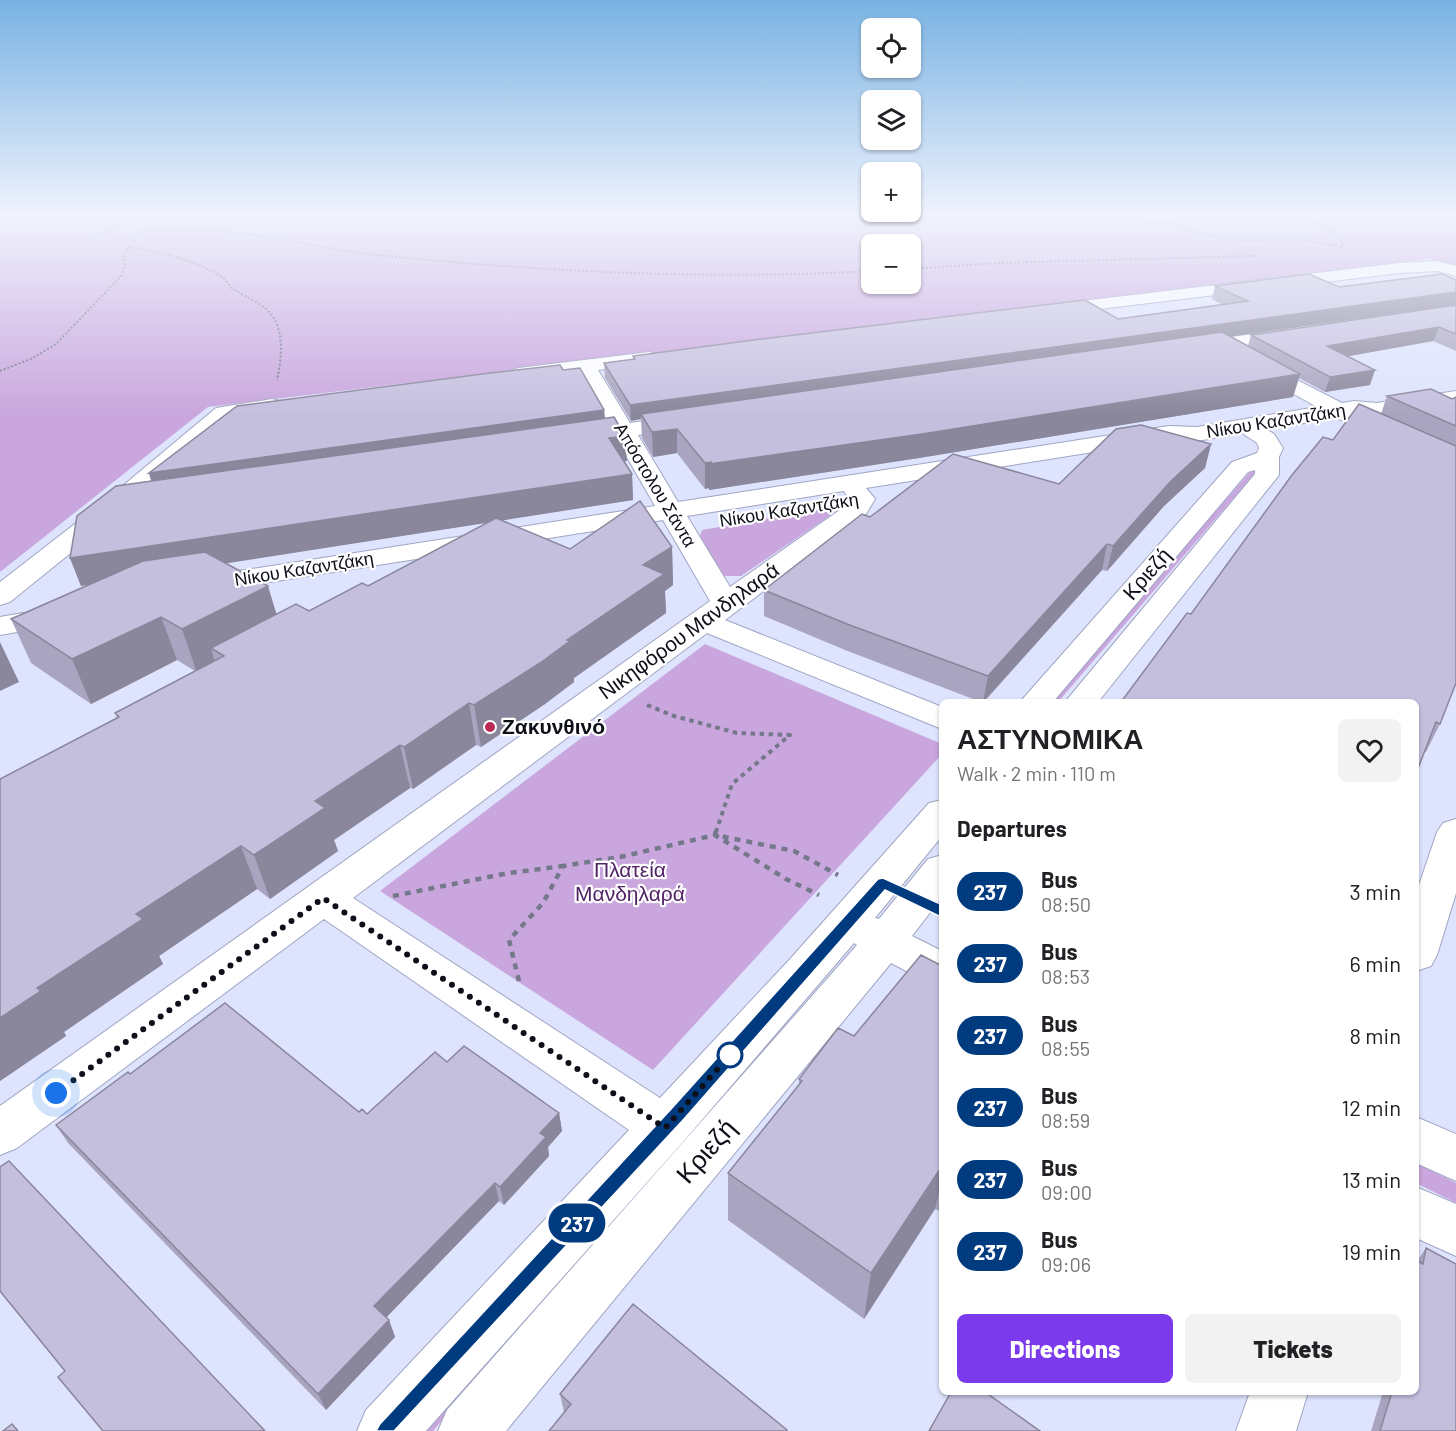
<!DOCTYPE html>
<html lang="en">
<head>
<meta charset="utf-8">
<style>
	:root { --surface:#fff; --page:#f2f2f2; --text:#202124; --muted:#757577; --accent:#7c3aed }
	body { margin:0; font-family:Barlow,sans-serif; background:var(--page); color:var(--text); height:100vh; display:flex; flex-direction:column; font-size:22px; white-space:nowrap }
	* { box-sizing:border-box; margin:0 }
	p { font-size:20px; color:var(--muted) }
	.icon { flex:none; width:33px; height:33px; fill:none; stroke:currentColor; stroke-width:2; stroke-linecap:round; stroke-linejoin:round }
	.map { position:relative; flex:1; overflow:hidden }
	.sheet { position:absolute; left:939px; top:699px; width:480px; height:696px; display:flex; flex-direction:column; background:var(--surface); border-radius:9px; box-shadow:0 2px 4px #0004 }
	.sheet>* { flex:none }
	.badge { padding:0 12px; border-radius:20px; font-size:21px; line-height:39px }
	.tools { position:absolute; left:861px; top:18px; display:grid; gap:12px }
	.tools a { display:grid; place-items:center; width:60px; height:60px; border-radius:9px; background:var(--surface); box-shadow:0 2px 4px #0004; font-size:30px }
	.you { position:absolute; width:30px; height:30px; margin:-15px; border:4px solid #fff; border-radius:50%; background:#1a73e8; box-shadow:0 0 0 9px #1a73e833 }
	.map>.badge { position:absolute; translate:-50% -50%; box-shadow:0 0 0 3px #fff }
	h2 { padding:0 18px; font-size:22px; line-height:54px }
	.round { display:grid; place-items:center; flex:none; width:63px; height:63px; border-radius:9px; background:var(--page) }
	.head { display:flex; align-items:center; justify-content:space-between; height:102px; padding:0 18px }
	h1 { font-size:28px; font-weight:800; line-height:45px }
	.cta { display:flex; gap:12px; margin-top:auto; padding:12px 18px }
	.cta a { flex:1; height:69px; border-radius:9px; background:var(--accent); color:#fff; font-size:24px; font-weight:800; line-height:69px; text-align:center }
	.cta a+a { background:var(--page); color:var(--text) }
	ul { padding:0; list-style:none }
	li { display:flex; align-items:center; gap:18px; height:72px; padding:0 18px }
	li div { flex:1 }
	li b { display:block; font-size:22px }
	li em { font-style:normal }
	li .badge { min-width:66px; font-weight:700; text-align:center }
	.map>svg:first-child { display:block }
</style>
</head>
<body>
<div class="map">
<svg width="1456" height="1431" viewBox="0 0 1456 1431">
	<rect width="100%" height="100%" fill="#dee4fd"/>
	<path fill="#c9a6dd" fill-rule="evenodd" d="M0,216h1456v51l-26,-8 -1222,148 -208,165zM872,244h38v40h-38z
		M1257,464l5,1 -204,237h-9z
		M823,509l8,6 -90,61h-18l-23,-40 2,-6z
		M705,644l237,100v10l-289,316 -273,-179z
		M1416,1163l40,20v20l-40,-20z
		M646,1182l-213,249h-12z"/>
	<g fill="none" stroke-linecap="round" stroke-linejoin="round">
		<g stroke="#9fa5c3" stroke-width="2">
			<path id="minor" d="M1437,261l19,5v10l-19,-5 -37,2 -351,42 -6,-1 -3,-4 3,-4 6,-1 351,-42z
				M1294,328l7,2 3,4 -3,4 -104,16 -7,-2 -3,-4 3,-4 7,-2z
				M649,352l7,2 3,4 -3,4 -58,8 32,53 55,-8 8,2 3,5 -3,5 -55,8 40,67 491,-76 28,1 120,-20 -66,-37 -3,-4 3,-4 7,-2 84,43 12,-2 23,2 79,-12v12l-79,14 -19,-2 -3,5 -8,2 -11,-4 -70,11 8,5 9,14 -4,9v18l-181,227h-33l190,-228v-4l-7,2 -195,230h-33l212,-240 25,-9 2,-5 -2,-5 -15,-10 -45,8 -28,-1 -303,48 9,11 -9,15 -141,106 217,87v22l-235,-96 -354,265 307,200 131,-140 138,-155 13,-3v36l-67,82 4,1 49,-60 14,-4v42l-30,39 30,15v36l-15,-5 -36,-19 -385,468h-68l9,-21 410,-465 -3,-2 -172,200 -256,288h-69l9,-21 263,-280 -305,-211 -307,229 -17,7v-49l710,-505 -47,-81 -456,72 -10,-2 -4,-6 4,-6 10,-2 448,-70 -39,-68 -37,6 -8,-2 -3,-5 3,-5 38,-6 -30,-53 -60,7 -7,-2 -3,-4 3,-4 7,-2zM844,491l5,8 -2,6 -117,82 -43,-71z
				M272,399l8,2 3,5 -3,5 -49,8 -106,90 -115,93 -10,3v-23l107,-83 109,-91z
				M23,613l45,4 5,6 -5,6 -10,3 -35,-1 -23,4v-18z
				M1456,819v74l-19,62 -6,11 -15,5v-77l21,-62 6,-9z
				M1416,1117l40,17v47l-40,-18z
				M1416,1187l40,17v52l-40,-18z
				M1250,1392h58l-12,39h-60z"/>
		</g>
		<path stroke="#74788a" stroke-width="2" stroke-dasharray="2 2" stroke-linecap="butt" d="M1103,216l73,8 18,8 40,8h71l37,7
			M1300,216c15,7 40,13 43,31l-4,1
			M89,241l27,-14 8,-11
			M129,247c32,6 65,12 93,30 5,4 7,10 13,13 14,9 32,15 40,30 9,17 6,42 2,60
			M910,269l89,-6 258,-7
			M0,371l33,-13 23,-14 66,-69 3,-12 -2,-8 17,-23c88,-11 161,16 247,24 162,16 323,24 485,15"/>
		<path stroke="#74788a" stroke-width="4" stroke-dasharray="4.5 4.5" stroke-linecap="butt" d="M647,705l27,11 63,17 53,2 -58,49 -16,48"/>
		<path stroke="#74788a" stroke-width="4.5" stroke-dasharray="6 6" stroke-linecap="butt" d="M716,831l-1,4 79,16 44,24
			M393,896l116,-23 54,-7
			M519,981l-10,-41 34,-37 20,-37 57,-9 95,-22 71,44 33,16"/>
		<use href="#minor" fill="#fff" fill-rule="evenodd"/>
	</g>
	<path fill="#a9a4bf" fill-rule="evenodd" d="M1456,280v25l-226,31 18,10 3,-11 205,-30v46l-23,-10 -85,15 22,29 -45,7 -26,-14 -6,19 -374,61 -210,32v-2l-4,1 -28,-36 -24,4 -11,-19 -1,-19 -10,2 -26,-43 -1,-15 29,-4v-3l485,-37 105,-14 -11,-6 3,-13 124,1z
		M563,370l41,40 1,8 22,43h-3l8,13 1,26 -132,20 69,29 102,-2 1,38 -8,6 1,22 -92,65v4l-29,22 -64,43 -5,-2 -63,44 -3,-1 -76,52 4,11 -68,48 -13,-10 -98,67 4,8 -99,68 2,4 -66,45v-302l117,-61 -2,-5 80,-42 -18,-11 -86,44 -60,-41 -20,-44 79,-35 -9,2 -11,-28 81,-77 -2,-8zM489,522l-121,64 -59,25 -33,3 -50,-51z
		M1387,396l65,3 4,-2v286l-16,41 -14,28h-2l-8,21v-71l-225,-88 142,-174 48,-26z
		M1211,444l-6,24 -41,38 -57,65 -5,-1 -118,132h-3l-136,-52 -81,-34v-26l106,-73 189,-33z
		M942,966v241l-2,4 -5,-2 -71,110 -136,-99v-47l71,-87v-7z
		M447,1062l112,51 3,18 -14,16 1,9 -45,49 -5,-4 -113,116 3,3 6,17 -69,73 -258,-267 -12,-18 74,-51 237,40z
		M1426,1248l30,183h-85l12,-39h33l1,-131z
		M560,1394l227,36v1h-238l15,-19z"/>
	<path fill="#8a869b" d="M1456,292v13l-812,114 -3,-5v5l-10,2 -1,-16z
		M1439,327l-6,14 -111,20 5,-15z
		M1375,370l-5,15 -45,7 5,-15z
		M1300,374l-7,23 -374,61 -210,32v-2l-4,1v-26z
		M604,410l1,14 -451,64 -5,-15z
		M677,429v24l-24,4 -1,-25z
		M625,436l2,25 -16,2 -2,-25z
		M1211,444l-6,24 -41,38 -57,65 6,-25 57,-64z
		M632,474l1,26 -552,86 -11,-28z
		M1107,544l-5,26 -119,132 5,-26z
		M672,547l1,38 -8,6 1,22 -92,65v4l-29,22 -64,43 -7,-42 93,-65 76,-75z
		M268,586l13,43 -70,19 4,15 -18,10 -15,-44z
		M161,617l16,43 -86,44 -19,-45z
		M0,642l19,40 -19,9z
		M469,703l7,42 -63,44 -9,-42z
		M400,745l10,43 -76,52 4,11 -68,48 -16,-44 61,-54z
		M241,846l16,43 -98,67 4,8 -99,68 2,4 -66,45v-63l37,-30 99,-74z
		M559,1113l3,18 -14,16 1,9 -45,49 -4,-18 40,-54z
		M942,1166v11l-7,32 -71,110 7,-46z
		M495,1183l4,18 -118,122 -7,-17z
		M389,1320l6,17 -69,73 -8,-16z"/>
	<path fill="#c5bfde" stroke="#8a869b" stroke-width="1.5" d="M1309,274l30,13 103,-13 14,6v12l-826,113 -26,-42 31,-4 -2,-3 113,-15 339,-41 33,19 130,-18 -33,-15z
		M1456,305v29l-17,-7 -112,19 48,24 -45,7 -79,-42z
		M1222,332l78,42 -378,60 -213,30 3,-2 -7,1 -28,-34 -25,3 -11,-18z
		M560,365l3,5 17,-2 24,42 -455,63 88,-67 253,-33z
		M1431,389l21,10 4,-2v29l-69,-30z
		M1359,404l97,42v237l-16,41 -4,-2 -19,49h-1v-69h-295l66,-89 4,1 101,-139 31,-38 10,3z
		M614,417l11,19 -16,2 23,36 -562,84 7,-42 39,-30z
		M1141,425l70,19 -41,38 -57,64 -6,-2 -119,132 -141,-52 -83,-34 98,-76 8,3 83,-63 106,30 57,-55z
		M640,501l32,46 -29,18 21,9 -97,66 3,1 -30,22 -66,42 -5,-2 -65,44 -4,-2 -85,56 10,7 -71,47 -13,-9 -105,68 7,5 -106,69 4,3 -41,27v-239l119,-62 -4,-4 109,-57 -13,-8 85,-44 13,7 53,-28 6,3 128,-68 74,31z
		M205,552l63,34 -86,43 -21,-12 -89,42 -61,-40 132,-58z
		M921,955l21,11v200l-71,107 -143,-100 74,-92 -3,-2 39,-51 16,8z
		M225,1003l134,109 3,-3 5,5 68,-62 12,10 17,-16 95,67 -19,20 6,4 -46,50 -5,-4 -121,123 15,14 -71,74 -262,-269 72,-53 2,2z
		M9,1161l256,270h-162l-45,-54 7,-6 -65,-80v-124z
		M1426,1248l30,16v167h-76l12,-39h24v-132l7,4z
		M633,1304l154,126 -1,1h-237l22,-27 -11,-10z
		M951,1392h34l55,39h-111z
		M12,1424l6,7h-15z"/>
	<linearGradient id="sky" x2="0" y2="1"><stop stop-color="#78b2e2"/><stop offset="0.52" stop-color="#f0f3fe"/><stop offset="1" stop-color="#f0f3fe" stop-opacity="0"/></linearGradient>
	<rect width="1456" height="416" fill="url(#sky)"/>
	<path fill="#003b80" stroke="#fff" stroke-width="1.5" d="M883,878l64,29 2,4 -7,6 -5,-2 -52,-25 -201,229 -290,312h-18l4,-7 292,-316 206,-229z"/>
	<g fill="none" stroke-linecap="round" stroke-linejoin="round">
		<path stroke="#0d0f19" stroke-width="6" stroke-dasharray="0 10.8" d="M56,1093l267,-195 342,230 67,-75 -2,2"/>
	</g>
	<circle fill="#ba2a55" stroke="#fff" stroke-width="2" cx="490" cy="727" r="6"/>
	<circle fill="#fff" stroke="#003b80" stroke-width="3" cx="730" cy="1055" r="12"/>
	<g text-anchor="middle" stroke-width="4.5" stroke-linejoin="round" paint-order="stroke">
		<g font-size="18" fill="#0d0f19" stroke="#fff">
			<text transform="translate(1276 421) rotate(-9)" y="6">Νίκου Καζαντζάκη</text>
			<text transform="translate(655 485) rotate(59)" y="6">Απόστολου Σάντα</text>
			<text transform="translate(789 510) rotate(-9)" y="6">Νίκου Καζαντζάκη</text>
			<text transform="translate(304 569) rotate(-9)" y="6">Νίκου Καζαντζάκη</text>
		</g>
		<g font-size="21" fill="#0d0f19" stroke="#fff">
			<text transform="translate(1147 574) rotate(-49)" y="7">Κριεζή</text>
			<text transform="translate(689 631) rotate(-36)" y="7">Νικηφόρου Μανδηλαρά</text>
		</g>
		<g font-size="21" font-weight="bold" fill="#0d0f19" stroke="#fff" text-anchor="start">
			<text x="502" y="734">Ζακυνθινό</text>
		</g>
		<g font-size="21" fill="#512367" stroke="#fff">
			<text x="630" y="877">Πλατεία<tspan x="630" dy="24">Μανδηλαρά</tspan></text>
		</g>
		<g font-size="26" fill="#0d0f19" stroke="#fff">
			<text transform="translate(706 1151) rotate(-49)" y="9">Κριεζή</text>
		</g>
	</g>
</svg>
<div class="tools">
<a><svg class="icon" aria-label="locate" viewBox="0 0 24 24"><circle cx="12" cy="12" r="6"/><path d="M12 2v4M12 18v4M2 12h4M18 12h4"/></svg></a>
<a><svg class="icon" aria-label="layers" viewBox="0 0 24 24"><path d="M12 4l9 5-9 5-9-5zM3 14l9 5 9-5"/></svg></a>
<a>+</a>
<a>−</a>
</div>
<div class="you" style="left:56px;top:1093px"></div>
<b class="badge" style="left:577px;top:1223px;background:#003b80;color:#fff">237</b>
<section class="sheet">
<div class="head"><div><h1>ΑΣΤΥΝΟΜΙΚΑ</h1><p>Walk · 2 min · 110 m</p></div><a class="round"><svg class="icon" aria-label="heart" viewBox="0 0 24 24"><path d="M12 20l-8-8c-3-5 5-10 8-4 3-6 11-1 8 4z"/></svg></a></div>
<h2>Departures</h2>
<ul>
<li><span class="badge" style="background:#003b80;color:#fff">237</span><div><b>Bus</b><p>08:50</p></div><em>3 min</em></li>
<li><span class="badge" style="background:#003b80;color:#fff">237</span><div><b>Bus</b><p>08:53</p></div><em>6 min</em></li>
<li><span class="badge" style="background:#003b80;color:#fff">237</span><div><b>Bus</b><p>08:55</p></div><em>8 min</em></li>
<li><span class="badge" style="background:#003b80;color:#fff">237</span><div><b>Bus</b><p>08:59</p></div><em>12 min</em></li>
<li><span class="badge" style="background:#003b80;color:#fff">237</span><div><b>Bus</b><p>09:00</p></div><em>13 min</em></li>
<li><span class="badge" style="background:#003b80;color:#fff">237</span><div><b>Bus</b><p>09:06</p></div><em>19 min</em></li>
</ul>
<div class="cta"><a>Directions</a><a>Tickets</a></div>
</section>
</div>
</body>
</html>
